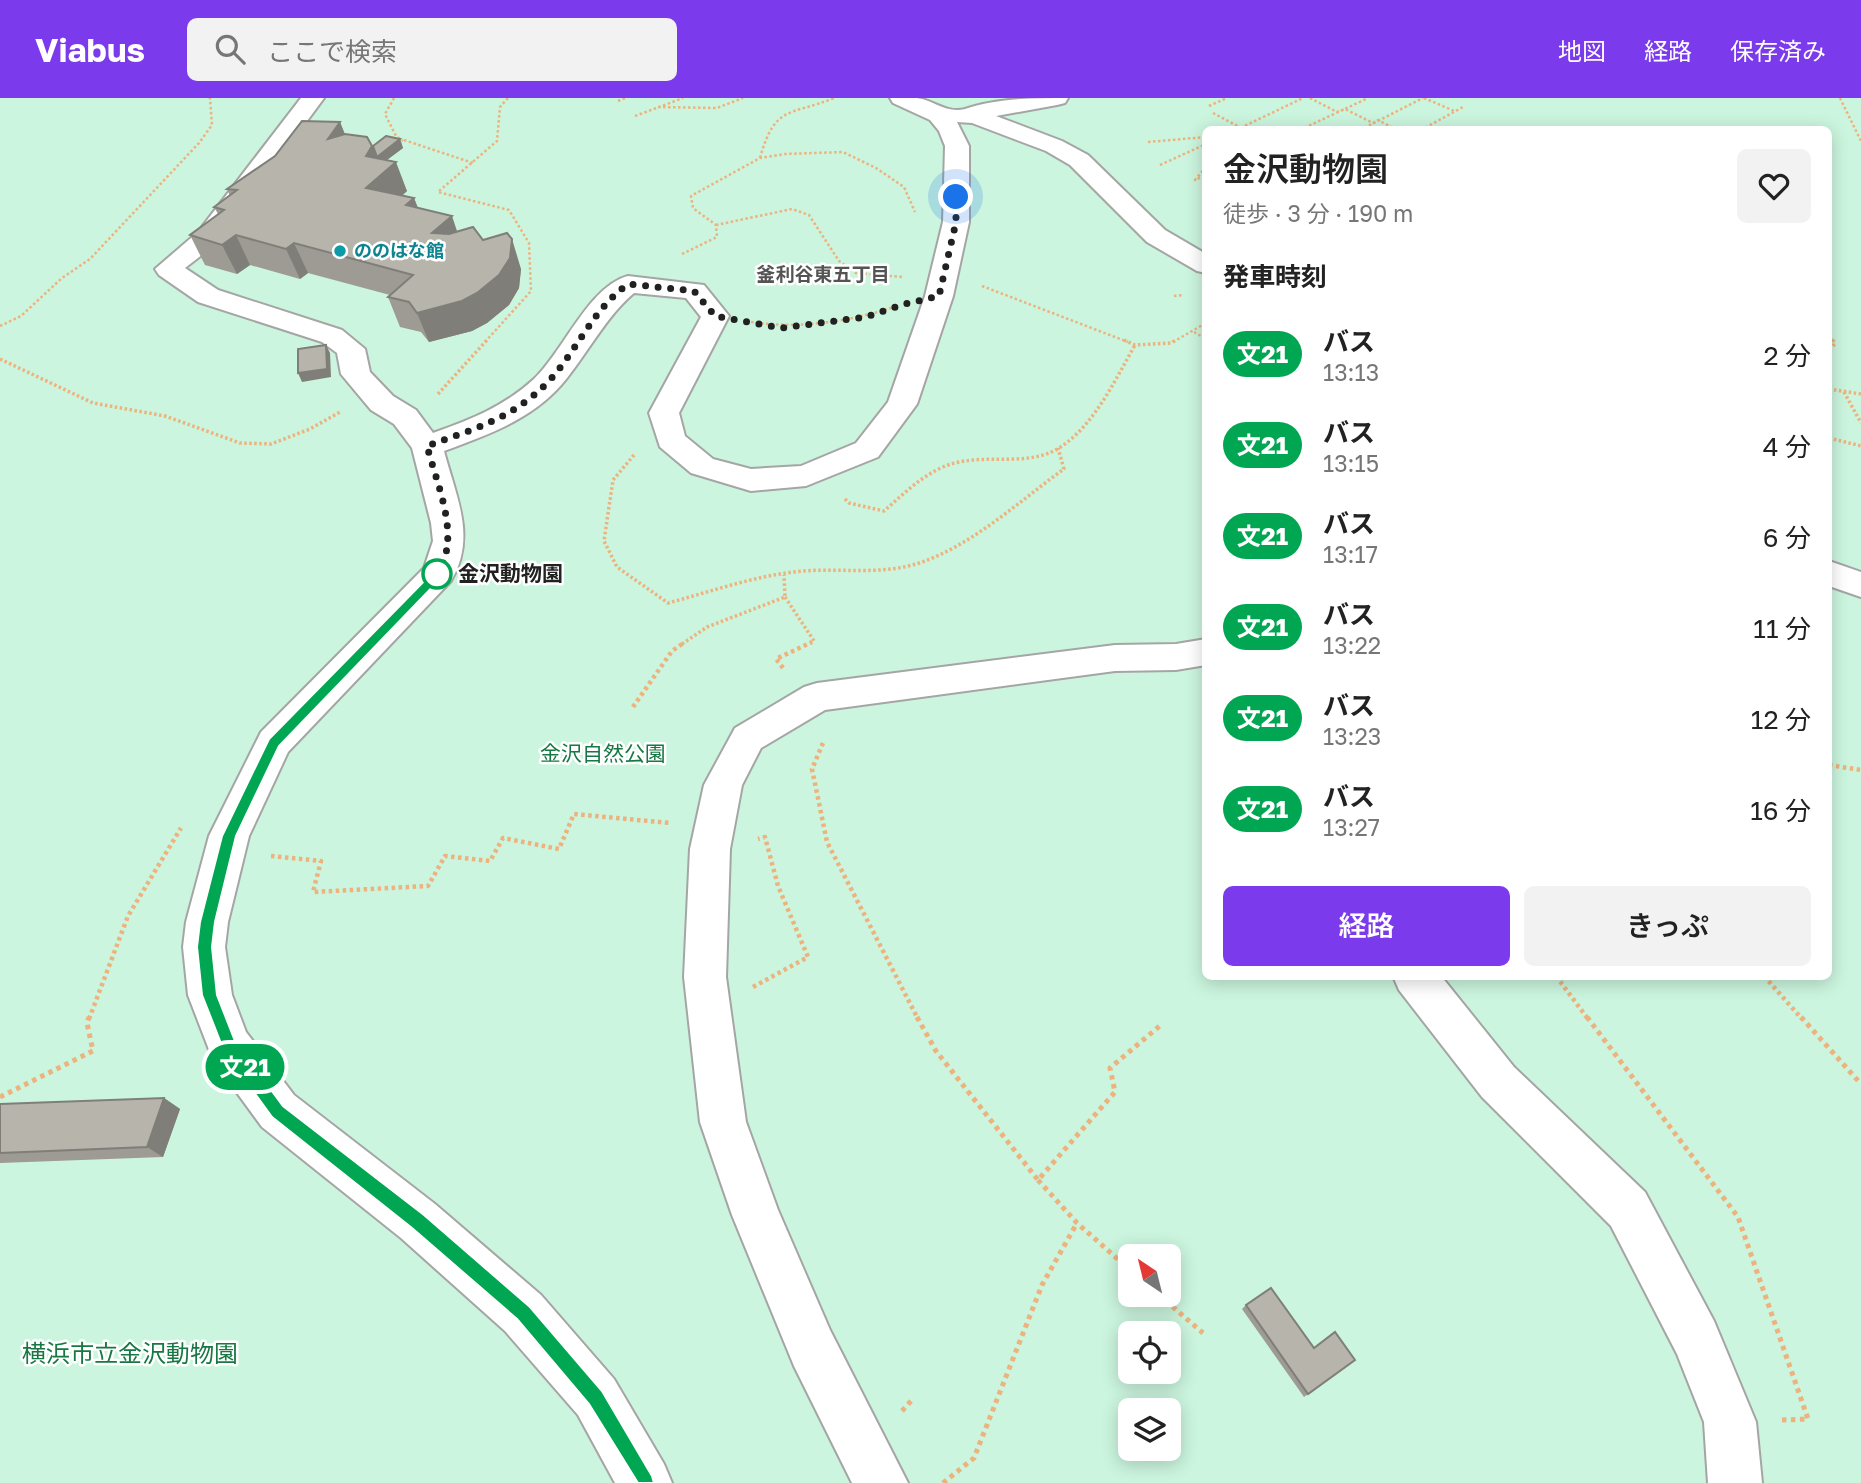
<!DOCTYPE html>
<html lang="ja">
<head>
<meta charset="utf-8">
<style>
	:root { --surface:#fff; --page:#f2f2f2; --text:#222; --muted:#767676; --accent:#7c3aed }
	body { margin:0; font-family:"Golos Text","Noto Sans JP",sans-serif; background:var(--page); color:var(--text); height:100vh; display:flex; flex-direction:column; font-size:26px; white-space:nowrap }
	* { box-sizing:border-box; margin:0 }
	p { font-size:23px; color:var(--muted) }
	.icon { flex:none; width:38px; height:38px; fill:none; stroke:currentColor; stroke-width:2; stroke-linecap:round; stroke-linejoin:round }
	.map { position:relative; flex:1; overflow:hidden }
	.side { position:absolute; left:1202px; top:28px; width:630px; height:854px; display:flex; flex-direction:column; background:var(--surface); border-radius:10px; box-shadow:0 4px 18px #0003 }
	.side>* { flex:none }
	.badge { padding:0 14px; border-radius:23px; font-size:24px; line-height:46px }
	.needle { width:46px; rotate:325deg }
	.buttons { position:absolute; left:1118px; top:1146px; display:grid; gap:14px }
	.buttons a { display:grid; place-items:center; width:63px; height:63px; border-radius:10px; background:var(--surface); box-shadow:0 4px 18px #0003; font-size:35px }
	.you { position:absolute; width:35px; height:35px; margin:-18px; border:5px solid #fff; border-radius:50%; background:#1a73e8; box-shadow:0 0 0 10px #1a73e833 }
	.map>.badge { position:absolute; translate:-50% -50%; box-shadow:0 0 0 4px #fff }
	h2 { padding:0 21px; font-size:26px; line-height:63px }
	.round { display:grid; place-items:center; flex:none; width:74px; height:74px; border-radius:10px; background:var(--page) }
	.head { display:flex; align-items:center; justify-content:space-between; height:119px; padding:0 21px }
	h1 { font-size:33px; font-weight:600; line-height:52px }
	.cta { display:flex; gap:14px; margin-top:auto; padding:14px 21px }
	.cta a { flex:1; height:80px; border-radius:10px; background:var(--accent); color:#fff; font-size:28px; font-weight:600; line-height:80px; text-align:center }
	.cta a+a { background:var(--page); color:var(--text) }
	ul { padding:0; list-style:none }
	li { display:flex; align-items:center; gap:21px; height:91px; padding:0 21px }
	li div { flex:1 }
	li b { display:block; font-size:26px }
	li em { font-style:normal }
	li .badge { min-width:77px; font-weight:700; text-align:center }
	header { display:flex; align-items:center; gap:42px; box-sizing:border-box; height:98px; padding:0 35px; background:var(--accent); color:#fff }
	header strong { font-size:33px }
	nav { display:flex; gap:38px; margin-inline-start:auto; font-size:24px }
	.search { width:490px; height:63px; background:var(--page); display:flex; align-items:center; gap:18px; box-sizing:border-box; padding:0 24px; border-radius:10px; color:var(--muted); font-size:26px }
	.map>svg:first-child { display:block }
</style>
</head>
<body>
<header>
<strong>Viabus</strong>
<div class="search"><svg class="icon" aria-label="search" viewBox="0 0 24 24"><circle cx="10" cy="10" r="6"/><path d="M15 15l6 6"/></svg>ここで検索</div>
<nav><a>地図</a><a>経路</a><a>保存済み</a></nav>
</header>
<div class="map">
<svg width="1861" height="1385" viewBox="0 0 1861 1385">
	<rect width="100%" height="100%" fill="#f0f1e9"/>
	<path fill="#cbf5de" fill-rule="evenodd" d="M0,0h1861v1385h-1861zM1206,32h623v846h-623zM1130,1158h39v39h-39zM1130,1236h39v38h-39zM1130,1312h39v39h-39z"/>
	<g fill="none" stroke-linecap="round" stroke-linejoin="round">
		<g stroke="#a5a5a5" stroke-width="4">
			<path id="minor" d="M301,0h23l-108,146 -31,24 33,22 124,40 23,19 5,23 23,24 23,14 17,23c37,-13 72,-27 101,-54 29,-27 55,-93 94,-103l76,9 25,31 -50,97 6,23 28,23 38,10 50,-3 55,-23 32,-41 37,-106 18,-74 2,-76 -6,-15 -9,-11 -37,-17 -3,-5c9,0 18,0 27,0 16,2 30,16 48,11 32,-11 69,-11 103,-11l-3,5 -8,2 -61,11 66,25 26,14 77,75 41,24v19l-9,-2 -50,-29 -77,-77 -24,-14 -74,-28 -15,-1 12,24v76l-16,74 -36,108 -39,53 -72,29 -55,5 -60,-18 -31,-26 -11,-34 52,-96 -15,-19 -52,-5c-28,24 -44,56 -67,85 -31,40 -77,56 -123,73 12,46 33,86 7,130l-163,171 -39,84 -21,86 -3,25 7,48 14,37 48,63 141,109 106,91 73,84 50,85 8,19h-57l-37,-68 -73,-84 -104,-93 -139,-111 -49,-67 -25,-65 -5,-48 3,-25 23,-86 52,-104 163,-164 9,-27 -2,-18 -19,-75 -18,-24 -23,-14 -30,-36 -4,-21 -15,-11 -124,-40 -39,-27 -4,-6 43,-37z
				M1829,463l32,11v25l-32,-11z
				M1206,541v26l-30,5 -61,1 -290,39 -64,38 -19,37 -12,64 -4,128 20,145 32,88 52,120 78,153h-56l-58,-117 -62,-151 -32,-93 -16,-145 6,-128 14,-64 31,-57 69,-41 13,-4 298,-38 61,-1z
				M1393,878h48l73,91 131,125 69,129 42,101 6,61h-54l-4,-61 -27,-68 -66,-128 -129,-129 -83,-107z"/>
		</g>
		<path stroke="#edb27d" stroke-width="2.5" stroke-dasharray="2.5 2.5" stroke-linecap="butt" d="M394,0l-9,16 11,22 7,5
			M1310,0l27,14 8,-3 28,14 5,-3 19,10
			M1424,0l30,13
			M1840,0l21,43
			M618,3l7,-3
			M1209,8l18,-8
			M658,9l59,1 26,-10
			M1213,15l32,17
			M635,18l48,-18
			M1236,32l67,-32
			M1300,32l68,-32
			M1360,32l63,-32
			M1421,32l42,-23
			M404,42l69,23
			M1148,44l58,-5
			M760,60c15,-54 30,-42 74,-60
			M1160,67l46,-21
			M1206,69l-11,13 11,-5
			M716,127l76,-16 17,6 30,46 17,12 46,4
			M682,156l35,-17 -1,-12 -23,-17 -2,-12 69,-38 25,-4 58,-2 33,16 28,19 11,25
			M982,188l146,56
			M1174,198l10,-1
			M751,224c49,7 96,0 143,-15
			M0,228l21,-10 41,-38 28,-19 109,-116 13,-18 -2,-27
			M1194,234l12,7
			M1829,237l5,7
			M485,244l46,-51 -2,-48 -20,-33 -71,-18 59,-51 3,-34 8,-9
			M1173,244l33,-19"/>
		<path stroke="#edb27d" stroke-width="3.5" stroke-dasharray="2.5 2.5" stroke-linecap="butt" d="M1124,242l11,5 36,-2 5,-3
			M1829,251l6,-5 -2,-4
			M0,261l93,44 72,13 75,27 31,1 39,-15 30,-17
			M1829,291l32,5
			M1844,294l17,31
			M438,296l49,-54
			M1829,340l32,8
			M634,357l-21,25 -9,61 13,26 51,36c45,-12 89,-28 135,-32 38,-3 76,4 113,-7 55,-17 102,-62 148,-95l-6,-21
			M845,401l4,4 35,8c23,-20 45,-43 75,-49 33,-7 71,4 100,-14 35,-22 56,-68 76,-103
			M785,499l29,44 -6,3
			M682,546l25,-17 78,-30 -1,-22"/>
		<path stroke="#edb27d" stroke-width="4.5" stroke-dasharray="3.5 3.5" stroke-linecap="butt" d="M783,570l-7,-9 36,-17
			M633,609l39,-56 13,-9
			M823,645l-11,26 15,73 91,177
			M1829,667l32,5
			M271,758l50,5 -8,31 115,-6 17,-30 45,5 13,-23 56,11 15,-35 96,9
			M1556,878l32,43
			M1764,878l38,43
			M753,889l55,-30 -30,-71 -13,-49 -7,2
			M89,921l39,-103 53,-88"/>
		<path stroke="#edb27d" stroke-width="5" stroke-dasharray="4.5 4.5" stroke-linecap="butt" d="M917,919l19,34 102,129 77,-88 -5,-24 52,-44
			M1587,919l151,200 70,202 -26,1
			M1801,919l60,67
			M0,999l93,-46 -6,-28 2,-6
			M1038,1082l39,43 53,47
			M1159,1197l44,38
			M902,1313l9,-10
			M943,1385l31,-25 68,-173 35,-62"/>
		<use href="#minor" fill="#fff" fill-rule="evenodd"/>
	</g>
	<path fill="#9d9b93" d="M340,24l5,12 28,12 27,-7 3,9 -16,12 20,31 -4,4 11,3 4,10 39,24 26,8 38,29 -2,19 -10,17 -22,18 -15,8 -43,11 -8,-10 -21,-5 -12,-30 2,-2 -82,-22 -8,6 -50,-14 -13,9 -32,-9 -15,-30 28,-21 -4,-7 16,-11 -3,-7z
		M164,1000l16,11 -17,48 -163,6v-59z
		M1246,1207l62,89 -4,3 -62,-88z"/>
	<path fill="#7f7e78" d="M340,24l11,29 -23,-12z
		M400,41l3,9 -23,17 16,-3 11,29 -30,26 -11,-29v-32l6,-10z
		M414,100l11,29 -19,-22z
		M452,118l10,30 -30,-13z
		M236,137l14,30 -13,9 -15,-29z
		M512,141l9,30 -2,19 -10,17 -22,18 -15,8 -43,11 -12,-29z
		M294,145l14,30 -8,6 -14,-30z
		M326,247l4,8 1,24 -29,5 -4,-9z
		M164,1000l16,11 -17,48 -16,-10z"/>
	<path fill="#b6b4ab" stroke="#7f7e78" stroke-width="2" d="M302,23l38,1 -12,17 17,-5 22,3 5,9 -6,10 30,6 -30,26 48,10 -8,7 46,11 -20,17 17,1 24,-7 10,13 24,-7 5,6 -2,19 -11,17 -22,18 -15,8 -45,12 -8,-11 -21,-5 25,-22 -119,-32 -8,6 -50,-14 -14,10 -32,-10 34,-25 -10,-3 23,-17 -10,-1 48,-33z
		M386,38l14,3 -23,18 -4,-11z
		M326,247l1,24 -29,4v-24z
		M164,1000l-17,49 -147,6v-49z
		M1271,1190l43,60 21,-16 20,28 -47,34 -62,-89z"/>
	<path fill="#00a651" stroke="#fff" stroke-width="2" d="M439,470l6,5 -2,3 -164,170 -43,90 -21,86 -3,25 5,48 18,46 48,65 141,109 106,92 72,84 50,85 2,7h-16l-49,-79 -72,-85 -105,-91 -140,-111 -48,-66 -22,-56 -5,-48 3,-25 22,-86 47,-97 166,-169z"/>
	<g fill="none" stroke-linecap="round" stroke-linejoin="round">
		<path stroke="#212121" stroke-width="7" stroke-dasharray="0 12.6" d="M437,476c25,-36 0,-89 -10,-128 46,-17 83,-26 119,-62 31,-32 45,-73 82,-100l66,7 21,25 66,12 85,-11 39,-13 34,-8 17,-74v-25"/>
	</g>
	<circle fill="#0f9aa8" stroke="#fff" stroke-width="2.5" cx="340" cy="153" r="7"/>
	<circle fill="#fff" stroke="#00a651" stroke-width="3.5" cx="437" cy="476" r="14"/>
	<g text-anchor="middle" stroke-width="5" stroke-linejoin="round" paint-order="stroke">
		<g font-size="18" font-weight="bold" fill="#0d838f" stroke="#fff" text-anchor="start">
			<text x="354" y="159">ののはな館</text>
		</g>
		<g font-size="19" font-weight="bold" fill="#545454" stroke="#fff">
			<text x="823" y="183">釜利谷東五丁目</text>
		</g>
		<g font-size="21" font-weight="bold" fill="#212121" stroke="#fff" text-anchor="start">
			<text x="458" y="483">金沢動物園</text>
		</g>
		<g font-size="21" fill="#177843" stroke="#fff">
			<text x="603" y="663">金沢自然公園</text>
		</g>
		<g font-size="24" fill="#177843" stroke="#fff">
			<text x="130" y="1264">横浜市立金沢動物園</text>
		</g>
	</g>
</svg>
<div class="buttons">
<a><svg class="needle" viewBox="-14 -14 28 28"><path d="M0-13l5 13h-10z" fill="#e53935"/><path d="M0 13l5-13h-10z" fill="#767676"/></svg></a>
<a><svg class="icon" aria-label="locate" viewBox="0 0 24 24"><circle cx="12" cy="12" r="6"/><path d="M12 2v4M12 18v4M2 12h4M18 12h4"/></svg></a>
<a><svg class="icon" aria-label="layers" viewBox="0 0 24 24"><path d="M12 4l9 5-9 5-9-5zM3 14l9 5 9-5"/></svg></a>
</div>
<div class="you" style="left:956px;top:99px"></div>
<b class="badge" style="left:245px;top:969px;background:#00a651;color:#fff">文21</b>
<section class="side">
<div class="head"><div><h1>金沢動物園</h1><p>徒歩 · 3 分 · 190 m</p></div><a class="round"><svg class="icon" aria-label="heart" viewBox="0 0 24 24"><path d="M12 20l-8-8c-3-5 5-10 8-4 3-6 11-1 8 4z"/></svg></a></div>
<h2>発車時刻</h2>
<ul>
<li><span class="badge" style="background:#00a651;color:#fff">文21</span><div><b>バス</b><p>13:13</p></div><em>2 分</em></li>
<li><span class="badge" style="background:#00a651;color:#fff">文21</span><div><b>バス</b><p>13:15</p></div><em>4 分</em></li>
<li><span class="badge" style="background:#00a651;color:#fff">文21</span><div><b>バス</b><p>13:17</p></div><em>6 分</em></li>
<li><span class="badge" style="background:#00a651;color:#fff">文21</span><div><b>バス</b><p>13:22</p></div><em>11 分</em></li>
<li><span class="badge" style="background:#00a651;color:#fff">文21</span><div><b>バス</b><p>13:23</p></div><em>12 分</em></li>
<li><span class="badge" style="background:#00a651;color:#fff">文21</span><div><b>バス</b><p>13:27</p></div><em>16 分</em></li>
</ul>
<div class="cta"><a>経路</a><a>きっぷ</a></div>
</section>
</div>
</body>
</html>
